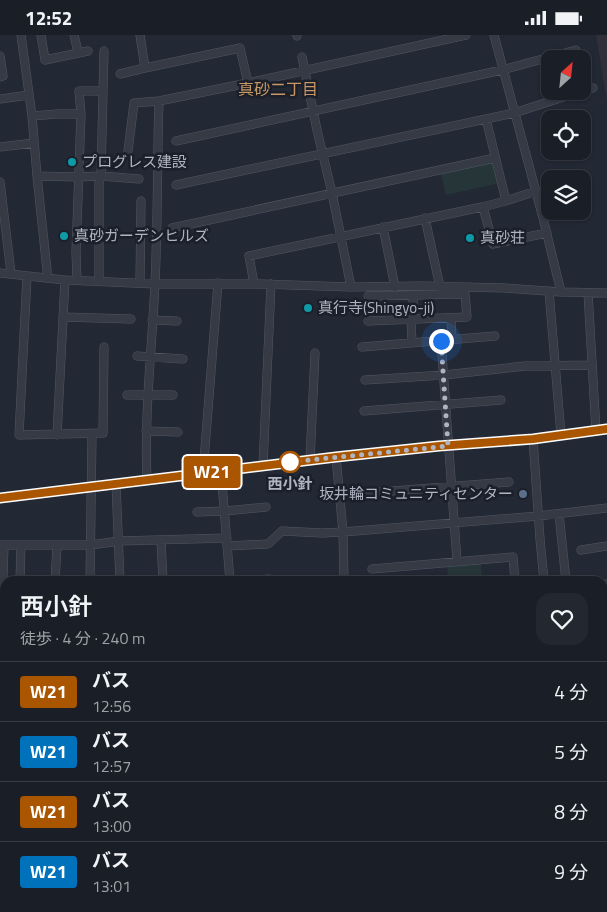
<!DOCTYPE html>
<html lang="ja">
<head>
<meta charset="utf-8">
<style>
	:root { --surface:#1a1e27; --page:#23272f; --text:#f1f3f6; --muted:#9fa2a7; --line:#383c44 }
	body { margin:0; font-family:"Titillium Web","Noto Sans JP",sans-serif; background:var(--page); color:var(--text); height:100vh; display:flex; flex-direction:column; font-size:19px; white-space:nowrap }
	* { box-sizing:border-box; margin:0 }
	p { font-size:16px; color:var(--muted) }
	.icon { flex:none; width:28px; height:28px; fill:none; stroke:currentColor; stroke-width:2; stroke-linecap:round; stroke-linejoin:round }
	.map { position:relative; flex:1; overflow:hidden }
	.sheet { position:absolute; left:0px; top:541px; width:608px; height:336px; display:flex; flex-direction:column; background:var(--surface); border-radius:15px 15px 0 0; box-shadow:0 1px 4px #0004,0 0 0 1px var(--line) }
	.sheet>* { flex:none }
	.badge { padding:0 10px; border-radius:4px; font-size:18px; line-height:32px }
	.needle { width:32px; rotate:27deg }
	.buttons { position:absolute; left:541px; top:15px; display:grid; gap:10px }
	.buttons a { display:grid; place-items:center; width:50px; height:50px; border-radius:10px; background:var(--surface); box-shadow:0 1px 4px #0004,0 0 0 1px var(--line); font-size:25px }
	.you { position:absolute; width:25px; height:25px; margin:-12px; border:4px solid #fff; border-radius:50%; background:#1a73e8; box-shadow:0 0 0 8px #1a73e833 }
	.map>.badge { position:absolute; translate:-50% -50%; box-shadow:0 0 0 2px #fff }
	.round { display:grid; place-items:center; flex:none; width:52px; height:52px; border-radius:15px; background:var(--page) }
	.head { display:flex; align-items:center; justify-content:space-between; height:85px; padding:0 20px }
	h1 { font-size:24px; font-weight:600; line-height:38px }
	ul { padding:0; list-style:none }
	li { display:flex; align-items:center; gap:15px; height:60px; padding:0 20px; border-top:1px solid var(--line) }
	li div { flex:1 }
	li b { display:block; font-size:19px }
	li em { font-style:normal }
	li .badge { min-width:55px; font-weight:700; text-align:center }
	.status { display:flex; justify-content:space-between; align-items:center; height:35px; padding:0 25px; background:var(--surface); direction:ltr }
	.status svg { height:14px; fill:currentColor }
	.map>svg:first-child { display:block }
</style>
</head>
<body>
<div class="status"><b>12:52</b><svg viewBox="0 0 49 12"><path d="M0 12V9h3v3zM5 12V6h3v6zM10 12V3h3v9zM15 12V0h3v12zM26 1h20v11H26zM47 4h2v5h-2z"/></svg></div>
<div class="map">
<svg width="607" height="877" viewBox="0 0 607 877">
	<rect width="100%" height="100%" fill="#222834"/>
	<path fill="#312f3a" d="M596,0h11v66z"/>
	<path fill="#263638" d="M495,123l5,25 -54,12 -6,-25z
		M481,528l1,18h-34l-1,-16z"/>
	<g fill="none" stroke-linecap="round" stroke-linejoin="round">
		<g stroke="#525763" stroke-width="9">
			<path id="minor" d="M21,0l11,81 5,60 10,94v7
				M41,0l4,25 43,-9
				M74,0l4,17
				M140,0l5,33
				M297,0v1
				M494,0l49,183 18,74
				M0,21l3,20 -3,1
				M302,22l15,73 15,63 19,94
				M120,39l25,-6 95,-20 8,35
				M582,56l11,-3
				M0,64l29,-4
				M32,81l25,-2h24
				M486,84l20,82
				M176,106l326,-71 74,-20
				M0,112l34,-4
				M128,116l6,-48 25,-2 89,-18 218,-48
				M37,141l41,1 23,-1 38,3
				M0,147l11,91
				M176,150l338,-72 68,-22
				M483,172l10,37 54,-11
				M425,183l15,69
				M383,192l12,60
				M172,193l323,-70
				M0,238l65,7 90,4h106l90,3 72,-1 81,2 57,4 46,1
				M27,241l-8,159 84,-2 1,-86
				M77,245l-1,-28 5,-138 -2,-23h24
				M99,246v-98l2,-7 3,-125
				M140,248l1,-82
				M254,249l-5,-28 233,-49 24,-6 30,-10
				M549,256l12,144
				M588,258l8,138
				M413,260v25
				M63,282l68,2
				M451,283l1,22
				M152,285l25,1
				M411,285l1,23
				M368,286l99,-4 -2,-23 -97,2
				M441,306l16,220
				M362,312l133,-11
				M137,321l46,3
				M365,345l79,-5 81,-9 67,-1
				M127,360h46
				M364,376l137,-11
				M146,396l32,1
				M57,400l8,-155
				M533,404l7,100 4,42
				M336,422l7,75 1,49
				M310,425l5,-107
				M263,431l8,-182
				M221,436l9,110
				M203,438l15,-190
				M147,445c-3,-66 5,-131 8,-197 3,-61 2,-122 4,-182
				M116,449l4,97
				M367,458l142,-11
				M0,463l336,-41 103,-11 94,-7 74,-10
				M197,477l28,-1 41,-4
				M559,479l7,67
				M161,506l2,40
				M0,510h91l28,-4 108,-3
				M227,511l41,-2 14,-13 40,2 21,-1 195,-16 69,-8
				M581,515l26,-4
				M372,534l141,-12 2,24
				M20,546l1,-36
				M55,546l2,-35
				M90,546l2,-147
				M243,546l26,-2
				M602,550l5,-1
				M602,580l5,-1
				M0,636l4,-126
				M0,648h5
				M602,781l5,-1
				M602,821l5,-1
				M0,854l5,-2
				M602,861l5,-1
				M50,872l1,5
				M213,872l1,5
				M261,872l1,5
				M312,872l1,5
				M354,872l1,5
				M391,872l1,5
				M438,872l1,5
				M524,872l1,5
				M568,872l1,5
				M137,877l33,-5"/>
		</g>
		<g stroke="#3e434e" stroke-width="11">
			<path id="major" d="M602,675h5
				M0,770l5,-1"/>
		</g>
		<use href="#minor" stroke="#353a45" stroke-width="8"/>
		<use href="#major" stroke="#535965" stroke-width="9"/>
		<g stroke="#575e6b" stroke-width="4">
			<path id="rail" d="M602,594l5,-1
				M0,658h5"/>
		</g>
		<use href="#rail" stroke="#1a1f29" stroke-width="2" stroke-dasharray="5.5" stroke-linecap="butt"/>
	</g>
	<g fill="none" stroke-linecap="round" stroke-linejoin="round">
		<g stroke="#fff" stroke-width="11">
			<path id="line" d="M0,463l336,-41 103,-11 94,-7 74,-10"/>
		</g>
		<use href="#line" stroke="#a50" stroke-width="8"/>
		<path stroke="#afb4c2" stroke-width="5" stroke-dasharray="0 9" d="M290,427l158,-16 -7,-105"/>
	</g>
	<g fill="#0f9aa8" stroke="#1a1f29" stroke-width="2">
		<circle cx="72" cy="127" r="5"/>
		<circle cx="64" cy="201" r="5"/>
		<circle cx="470" cy="203" r="5"/>
		<circle cx="308" cy="273" r="5"/>
	</g>
	<circle fill="#fff" stroke="#a50" stroke-width="2.5" cx="290" cy="427" r="10"/>
	<circle fill="#5c6f8a" stroke="#1a1f29" stroke-width="2" cx="523" cy="459" r="5"/>
	<g text-anchor="middle" stroke-width="5" stroke-linejoin="round" paint-order="stroke">
		<g font-size="15" fill="#afb4c2" stroke="#1a1f29" text-anchor="start">
			<text x="82" y="132">プログレス建設</text>
			<text x="74" y="206">真砂ガーデンヒルズ</text>
			<text x="480" y="208">真砂荘</text>
			<text x="318" y="278">真行寺(Shingyo-ji)</text>
			<text x="513" y="464" text-anchor="end">坂井輪コミュニティセンター</text>
		</g>
		<g font-size="15" font-weight="bold" fill="#afb4c2" stroke="#1a1f29">
			<text x="290" y="454">西小針</text>
		</g>
		<g font-size="16" fill="#c79765" stroke="#1a1f29">
			<text x="278" y="60">真砂二丁目</text>
		</g>
	</g>
</svg>
<div class="buttons">
<a><svg class="needle" viewBox="-14 -14 28 28"><path d="M0-13l5 13h-10z" fill="#e53935"/><path d="M0 13l5-13h-10z" fill="#9fa2a7"/></svg></a>
<a><svg class="icon" aria-label="locate" viewBox="0 0 24 24"><circle cx="12" cy="12" r="6"/><path d="M12 2v4M12 18v4M2 12h4M18 12h4"/></svg></a>
<a><svg class="icon" aria-label="layers" viewBox="0 0 24 24"><path d="M12 4l9 5-9 5-9-5zM3 14l9 5 9-5"/></svg></a>
</div>
<div class="you" style="left:441px;top:306px"></div>
<b class="badge" style="left:212px;top:437px;background:#a50;color:#fff">W21</b>
<section class="sheet">
<div class="head"><div><h1>西小針</h1><p>徒歩 · 4 分 · 240 m</p></div><a class="round"><svg class="icon" aria-label="heart" viewBox="0 0 24 24"><path d="M12 20l-8-8c-3-5 5-10 8-4 3-6 11-1 8 4z"/></svg></a></div>
<ul>
<li><span class="badge" style="background:#a50;color:#fff">W21</span><div><b>バス</b><p>12:56</p></div><em>4 分</em></li>
<li><span class="badge" style="background:#0072bc;color:#fff">W21</span><div><b>バス</b><p>12:57</p></div><em>5 分</em></li>
<li><span class="badge" style="background:#a50;color:#fff">W21</span><div><b>バス</b><p>13:00</p></div><em>8 分</em></li>
<li><span class="badge" style="background:#0072bc;color:#fff">W21</span><div><b>バス</b><p>13:01</p></div><em>9 分</em></li>
</ul>
</section>
</div>
</body>
</html>
